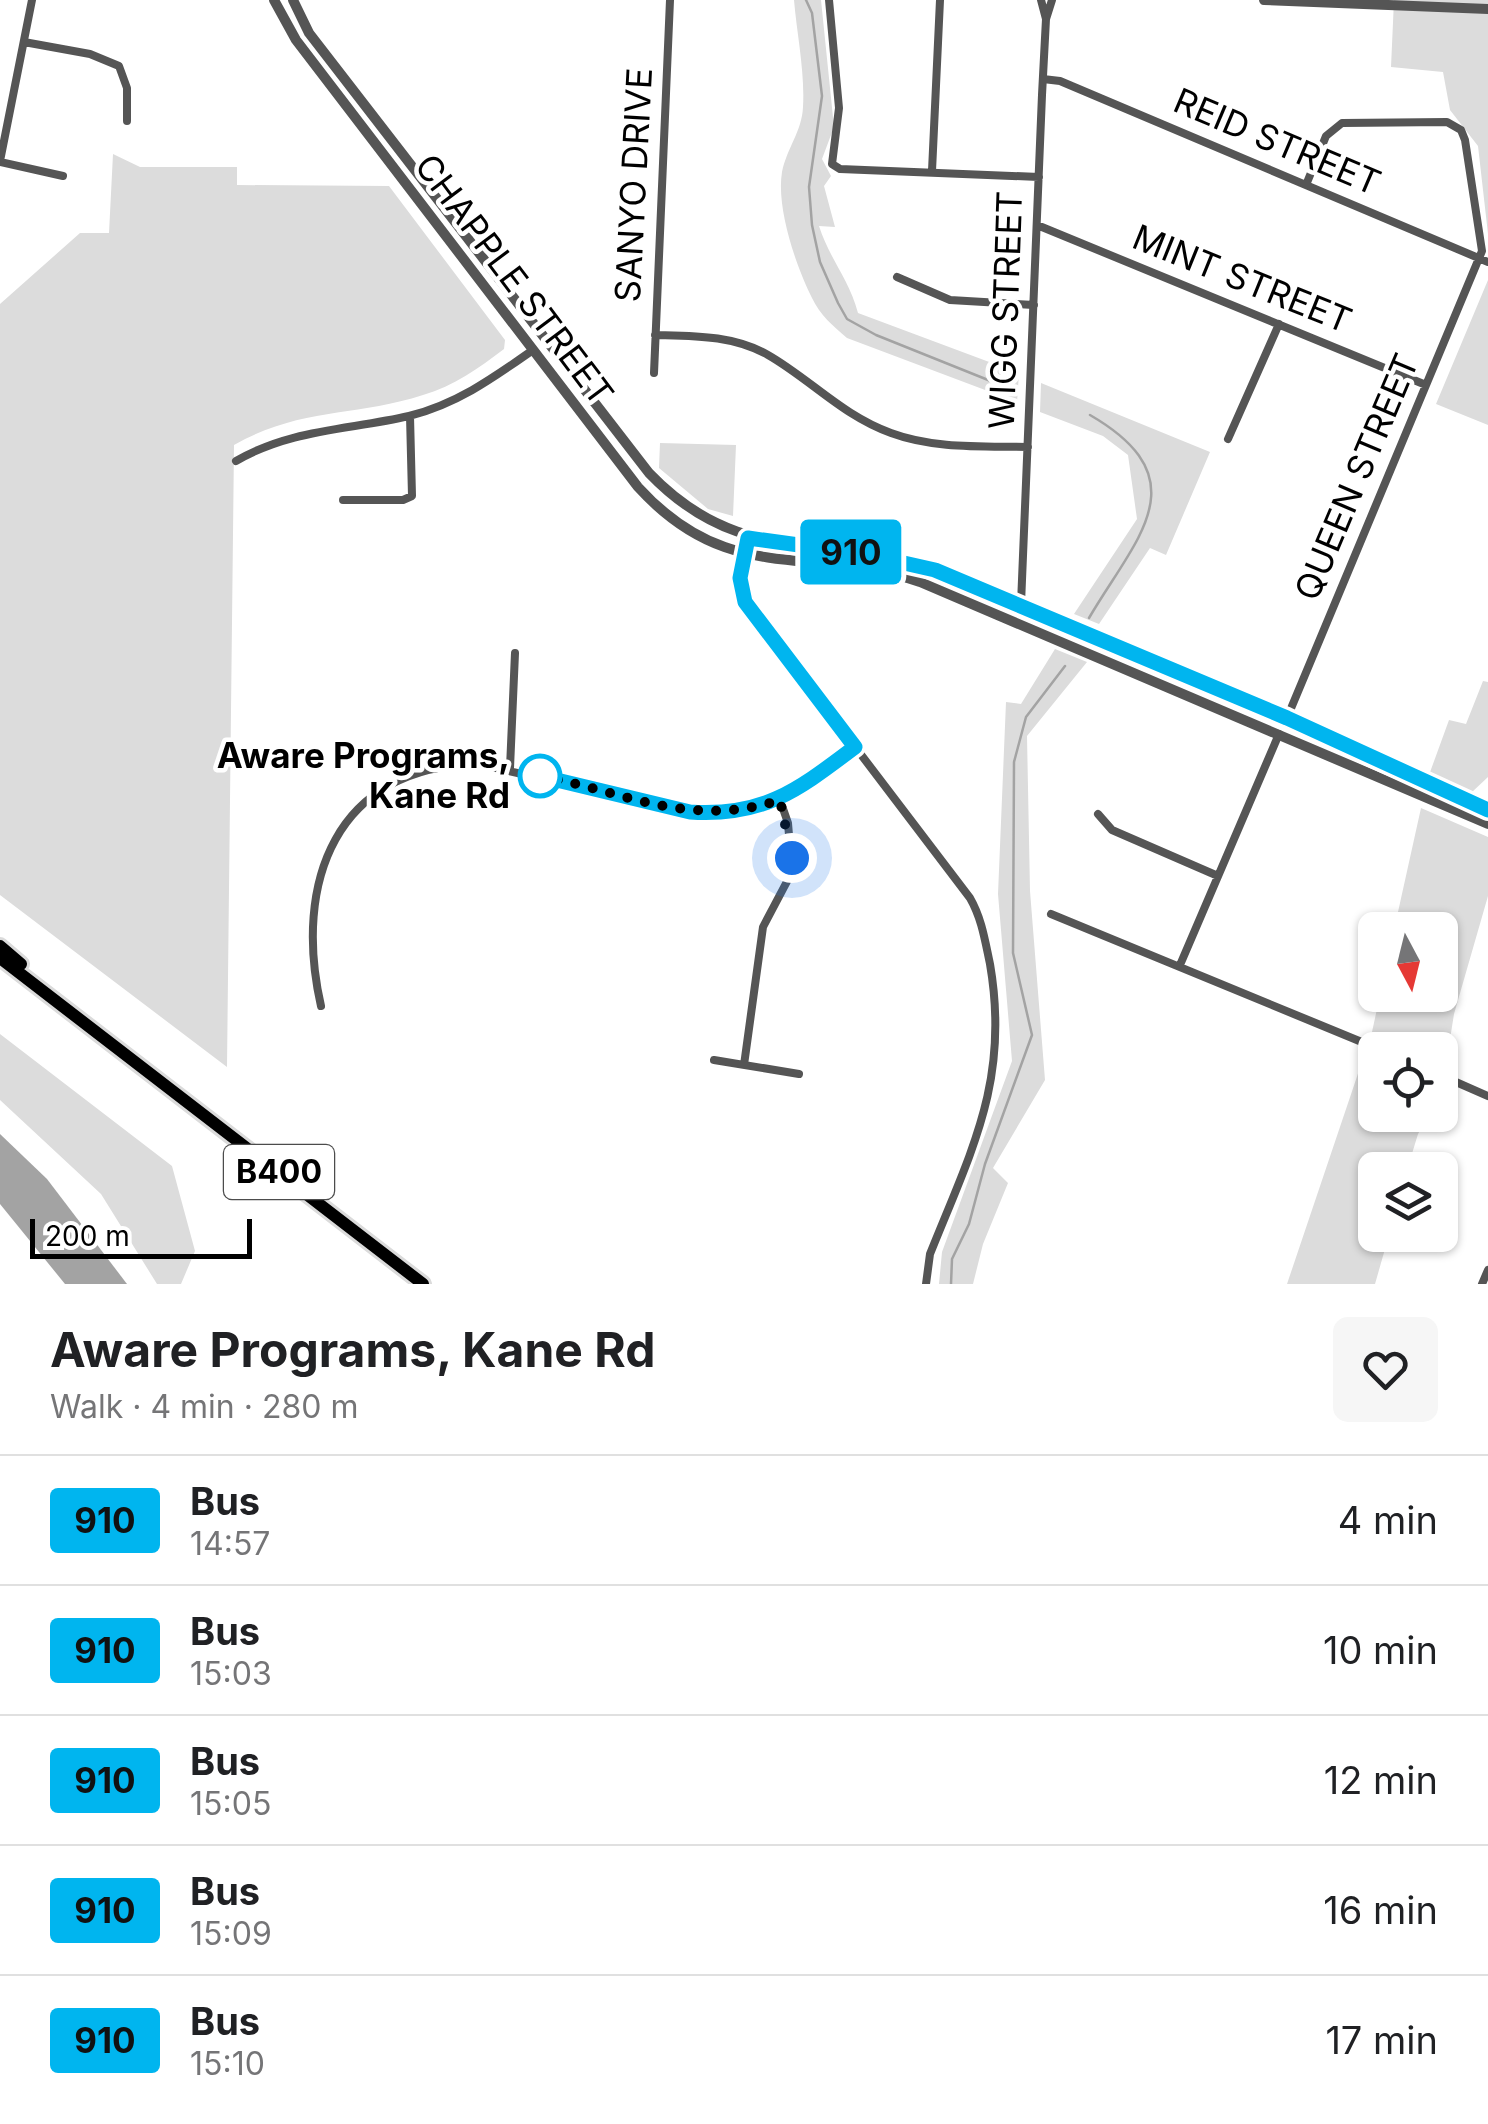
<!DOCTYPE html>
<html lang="en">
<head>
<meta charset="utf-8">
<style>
	:root { --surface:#fff; --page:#f6f6f6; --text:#202124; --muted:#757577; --line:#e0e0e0 }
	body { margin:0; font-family:Inter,sans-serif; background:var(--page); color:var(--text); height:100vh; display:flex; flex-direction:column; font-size:38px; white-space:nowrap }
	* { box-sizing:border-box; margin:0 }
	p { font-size:32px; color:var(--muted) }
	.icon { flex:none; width:55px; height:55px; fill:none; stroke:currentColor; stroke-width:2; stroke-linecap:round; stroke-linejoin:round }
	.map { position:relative; height:1284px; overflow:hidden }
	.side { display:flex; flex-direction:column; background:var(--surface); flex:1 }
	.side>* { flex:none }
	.badge { padding:0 20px; border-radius:8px; font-size:35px; line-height:65px }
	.needle { width:65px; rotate:173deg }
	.buttons { position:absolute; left:1358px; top:912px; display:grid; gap:20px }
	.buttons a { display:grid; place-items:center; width:100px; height:100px; border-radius:15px; background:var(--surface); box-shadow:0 2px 8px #0004; font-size:50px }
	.scale { position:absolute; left:30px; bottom:25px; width:222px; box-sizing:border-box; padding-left:10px; border:5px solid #000; border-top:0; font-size:28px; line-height:35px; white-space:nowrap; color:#000; -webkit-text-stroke:8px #fff; paint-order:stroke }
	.you { position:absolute; width:50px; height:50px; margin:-25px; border:8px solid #fff; border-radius:50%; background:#1a73e8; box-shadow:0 0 0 15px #1a73e833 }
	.map>.badge { position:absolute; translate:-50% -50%; box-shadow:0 0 0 5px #fff }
	.round { display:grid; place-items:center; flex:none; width:105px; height:105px; border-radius:15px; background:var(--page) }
	.headline { display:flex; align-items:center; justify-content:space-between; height:170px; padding:0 50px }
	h1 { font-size:48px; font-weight:700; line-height:75px }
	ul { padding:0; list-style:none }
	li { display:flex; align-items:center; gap:30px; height:130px; padding:0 50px; border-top:2px solid var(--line) }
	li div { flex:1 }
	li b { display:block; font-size:38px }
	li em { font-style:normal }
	li .badge { min-width:110px; font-weight:700; text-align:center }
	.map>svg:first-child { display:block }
</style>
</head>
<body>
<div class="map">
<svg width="1488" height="1284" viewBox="0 0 1488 1284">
	<rect width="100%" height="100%" fill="#fff"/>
	<path fill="#dcdcdc" d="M794,0h27l13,127 -12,32 9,17 -7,10 11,41 -16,-1c11,34 30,53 39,87l161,60 -2,29 -170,-64c-14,-12 -27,-23 -35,-40 -16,-32 -36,-90 -30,-126 5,-24 20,-41 21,-65 2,-35 -6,-72 -9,-107z
		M1394,0h94v234l-10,-88 -28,-36 -7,-38 -52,-5z
		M113,154l27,13h97v18l152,1 116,154 -1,9c-25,19 -50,37 -81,46 -68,22 -122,12 -189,50l-7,622 -227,-172v-591l80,-71h29z
		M1488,280v145l-52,-21z
		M1041,383l169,69 -44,103 -16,-7 -51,76 -25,-10 63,-95 -9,-64 -25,-19 -63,-24z
		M660,443l76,2 -3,71 -25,-7 -49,-41z
		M1055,649l32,13 -60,74 3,155 15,189 -52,88 15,15 -25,61 -10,40h-34l3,-32 70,-191 -14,-167 8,-192 15,2z
		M1483,681l5,1v95l-17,16 -42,-18 20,-55 17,4z
		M1421,808l67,29v59l-34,118 -13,82 -1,-46h-65v65h54l-11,19 -11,36h-32v65h14l-14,49h-88l85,-252 8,-37h60v-65h-46z
		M0,1034l172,132 23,85 -14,33h-24l-56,-90 -101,-94z"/>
	<path fill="#a3a3a3" d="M0,1134l47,45 80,105h-62l-65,-80z"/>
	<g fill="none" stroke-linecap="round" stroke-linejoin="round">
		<path stroke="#a3a3a3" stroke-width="2.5" d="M806,0l6,13 10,83 -13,91 3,38 8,37 18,41 9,16 29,16 137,55
			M1089,618c46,-79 113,-138 1,-203
			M951,1284l1,-25 17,-35 16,-60 47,-129 -19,-82 1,-191 12,-45 39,-51"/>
		<g stroke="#dbdbdb" stroke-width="18">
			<path id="primary" d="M0,946l21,18
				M0,958l423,326"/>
		</g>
		<path stroke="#555" stroke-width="8" d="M829,0l10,108 -7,56 8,5 199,8
			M1041,0l5,19
			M24,42l66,12 29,12 8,22v33
			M1043,79l17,2 428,181
			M0,161l32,-161
			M0,162l63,14
			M932,171l8,-171
			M1037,225l389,160
			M897,277l53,23 84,5
			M655,335c38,1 78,0 113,20 42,24 75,61 123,78 43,16 91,13 137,14
			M654,373l16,-373
			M1228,439l51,-115
			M236,461c55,-32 113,-31 173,-45 48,-12 84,-38 124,-66
			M343,500h60l9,-4 -2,-80
			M744,554l-4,24 5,24 225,296c12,21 15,43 20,66 20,116 -18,185 -60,290l-4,30
			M1021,604l21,-509 4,-76 6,-19
			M1287,718l195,-467 -17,-111 -4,-10 -14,-8 -105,1 -16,13 -20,49
			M510,768l5,-115
			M1098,814l14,16 106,46
			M1051,914l318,131
			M1180,965l99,-231
			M321,1006c-28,-123 14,-240 157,-242l212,48c75,5 109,-23 165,-65
			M714,1060l85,14
			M744,1065l19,-138 29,-55 -4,-49 -8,-23
			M1440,1075l48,21
			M1482,1284l6,-14"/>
		<path stroke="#555" stroke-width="10" d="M274,0l22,40 342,447c92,101 172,57 282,95l568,242
			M293,0l16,33 340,440c92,96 176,59 288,98 188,66 368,159 551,239
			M1264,0l224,9"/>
		<use href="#primary" stroke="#000" stroke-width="12"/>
	</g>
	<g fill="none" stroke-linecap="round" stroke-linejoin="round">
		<g stroke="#fff" stroke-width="22">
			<path id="line" d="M540,776l150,36c75,5 109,-23 165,-65l-110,-145 -5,-24 8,-40 116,16 71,16 352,148 201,92"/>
		</g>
		<use href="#line" stroke="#00b5ef" stroke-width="15"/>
		<path stroke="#000" stroke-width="10" stroke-dasharray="0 18" d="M540,776c86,16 149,53 240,24l12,58"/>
	</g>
	<circle fill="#fff" stroke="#00b5ef" stroke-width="5" cx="540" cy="776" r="20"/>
	<g text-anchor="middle" stroke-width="9" stroke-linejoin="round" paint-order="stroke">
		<rect fill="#fff" stroke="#4c4c4c" stroke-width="2.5" x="224" y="1145" width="110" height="54" rx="8"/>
		<g font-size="32" font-weight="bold" fill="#000">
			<text x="279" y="1183">B400</text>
		</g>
		<g font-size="35" fill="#000" stroke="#fff">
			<text transform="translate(1277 142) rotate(23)" y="12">REID STREET</text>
			<text transform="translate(634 185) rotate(-87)" y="12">SANYO DRIVE</text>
			<text transform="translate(1242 279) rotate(22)" y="12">MINT STREET</text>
			<text transform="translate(514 280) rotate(53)" y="12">CHAPPLE STREET</text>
			<text transform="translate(1006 310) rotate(-88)" y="12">WIGG STREET</text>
			<text transform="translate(1357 477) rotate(-67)" y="12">QUEEN STREET</text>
		</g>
		<g font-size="35" font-weight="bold" fill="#000" stroke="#fff" text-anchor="end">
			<text x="510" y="768">Aware Programs,<tspan x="510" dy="40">Kane Rd</tspan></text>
		</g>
	</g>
</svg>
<div class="buttons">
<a><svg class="needle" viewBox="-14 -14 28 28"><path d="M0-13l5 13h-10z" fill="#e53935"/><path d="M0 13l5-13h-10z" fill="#757577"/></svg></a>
<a><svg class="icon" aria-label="locate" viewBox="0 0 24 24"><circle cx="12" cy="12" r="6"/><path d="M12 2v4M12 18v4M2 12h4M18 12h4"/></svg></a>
<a><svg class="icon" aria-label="layers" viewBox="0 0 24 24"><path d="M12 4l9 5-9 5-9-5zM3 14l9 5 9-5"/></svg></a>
</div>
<div class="scale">200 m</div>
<div class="you" style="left:792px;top:858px"></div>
<b class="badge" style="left:851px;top:552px;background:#00b5ef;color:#111">910</b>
</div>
<section class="side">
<div class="headline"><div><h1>Aware Programs, Kane Rd</h1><p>Walk · 4 min · 280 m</p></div><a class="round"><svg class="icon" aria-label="heart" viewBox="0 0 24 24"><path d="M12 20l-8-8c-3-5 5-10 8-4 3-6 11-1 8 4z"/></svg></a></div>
<ul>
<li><span class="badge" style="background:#00b5ef;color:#111">910</span><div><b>Bus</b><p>14:57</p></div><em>4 min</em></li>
<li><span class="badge" style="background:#00b5ef;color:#111">910</span><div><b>Bus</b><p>15:03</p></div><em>10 min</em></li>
<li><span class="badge" style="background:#00b5ef;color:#111">910</span><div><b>Bus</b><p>15:05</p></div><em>12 min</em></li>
<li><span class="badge" style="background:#00b5ef;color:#111">910</span><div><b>Bus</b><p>15:09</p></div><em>16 min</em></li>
<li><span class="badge" style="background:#00b5ef;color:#111">910</span><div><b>Bus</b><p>15:10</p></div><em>17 min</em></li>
</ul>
</section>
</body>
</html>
